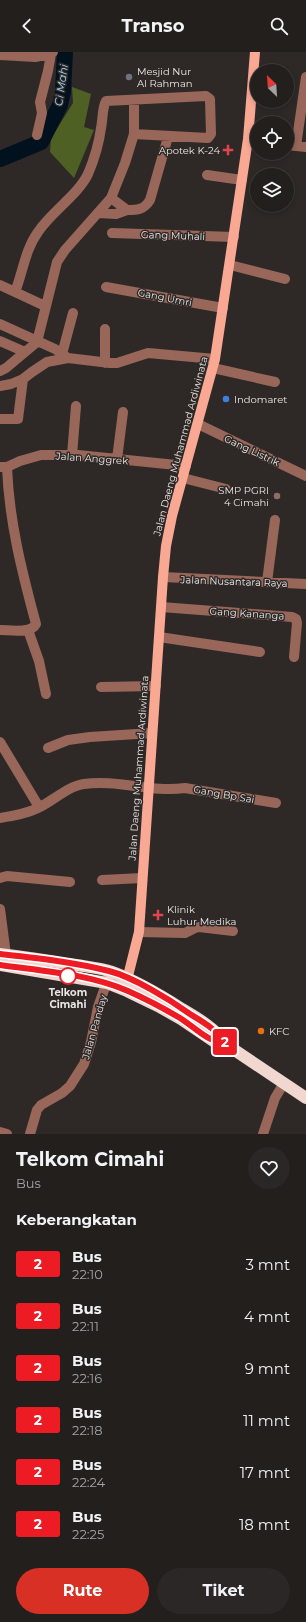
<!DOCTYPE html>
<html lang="id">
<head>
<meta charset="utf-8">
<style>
	:root { --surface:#221f1d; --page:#2a2726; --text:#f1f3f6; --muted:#a2a2a4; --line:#3f3d3b; --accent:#d93025 }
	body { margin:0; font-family:Montserrat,sans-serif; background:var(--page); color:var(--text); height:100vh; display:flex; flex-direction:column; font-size:15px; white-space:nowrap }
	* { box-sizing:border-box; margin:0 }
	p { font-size:13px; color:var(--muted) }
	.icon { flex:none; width:22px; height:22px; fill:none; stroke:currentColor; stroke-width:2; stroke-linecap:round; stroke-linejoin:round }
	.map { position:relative; height:1082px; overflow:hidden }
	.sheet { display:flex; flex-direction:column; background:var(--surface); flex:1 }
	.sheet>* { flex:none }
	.badge { padding:0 8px; border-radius:3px; font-size:14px; line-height:26px }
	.needle { width:26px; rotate:335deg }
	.fabs { position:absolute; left:250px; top:12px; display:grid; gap:8px }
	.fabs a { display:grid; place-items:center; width:44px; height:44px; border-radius:50%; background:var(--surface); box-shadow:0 2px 6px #0003,0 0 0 1px var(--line); font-size:20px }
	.map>.badge { position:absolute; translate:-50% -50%; box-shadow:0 0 0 2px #fff }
	h2 { padding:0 16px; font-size:15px; line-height:36px }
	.round { display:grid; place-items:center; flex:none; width:42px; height:42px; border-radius:21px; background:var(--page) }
	.summary { display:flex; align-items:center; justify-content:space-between; height:68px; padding:0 16px }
	h1 { font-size:19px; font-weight:700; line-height:30px }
	.primary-button { display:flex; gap:8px; margin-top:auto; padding:8px 16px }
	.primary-button a { flex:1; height:46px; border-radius:24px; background:var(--accent); color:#fff; font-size:16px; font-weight:700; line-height:46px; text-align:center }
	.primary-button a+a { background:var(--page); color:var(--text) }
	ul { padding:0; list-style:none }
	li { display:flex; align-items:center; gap:12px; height:52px; padding:0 16px }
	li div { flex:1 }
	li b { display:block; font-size:15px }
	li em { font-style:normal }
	li .badge { min-width:44px; font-weight:700; text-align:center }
	header { display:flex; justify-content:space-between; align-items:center; height:52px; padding:0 16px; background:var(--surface); font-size:18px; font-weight:700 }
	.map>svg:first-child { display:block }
</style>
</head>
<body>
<header><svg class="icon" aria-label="back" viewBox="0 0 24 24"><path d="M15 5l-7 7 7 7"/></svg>Transo<svg class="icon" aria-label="search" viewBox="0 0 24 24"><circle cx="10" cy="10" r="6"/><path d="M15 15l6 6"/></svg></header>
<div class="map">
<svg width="306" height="1082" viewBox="0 0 306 1082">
	<rect width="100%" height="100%" fill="#2e2927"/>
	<path fill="#4e6024" d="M72,35l19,7 -7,33 10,3 -20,48 -24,-26 1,-14 22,-35z"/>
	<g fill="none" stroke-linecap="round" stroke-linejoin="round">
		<path stroke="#01111d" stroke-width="16" d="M0,107l41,-17 19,-37 3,-13 2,-40"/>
		<path stroke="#98675a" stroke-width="10" d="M0,3l35,2 16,-3 2,-2
			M37,83l5,-22 -2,-11 8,-31 3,-17
			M248,87l9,1
			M287,93l19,2
			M296,94l10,-69
			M207,123l35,5
			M111,146l16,12c10,0 17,0 23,-10l18,-63
			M99,161l17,1 11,-4
			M112,181l122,4
			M230,213l55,14
			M0,233l45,21
			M106,235l117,21
			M15,240c8,-20 10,-42 23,-60 13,-20 40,-37 50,-58 6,-14 11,-31 13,-46 2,-9 1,-20 5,-27l100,-5 4,3 1,35 -3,4 -74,-4
			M0,272l55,25 13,9
			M0,289l25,11
			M62,302l11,-41
			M105,311v-34
			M213,316l62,14
			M0,319l6,-3 31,-26 20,-80 8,-12 46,-52 14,-35 9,-29v-34
			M0,334l11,-2 12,-5 9,-7 15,-10 21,-4 42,5h7l31,-10 67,6
			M0,367h18l5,-40
			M198,372l108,52
			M72,403l4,-49
			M117,407l6,-47
			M0,415h7l13,-6 21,-6h37l108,11
			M183,426l43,11
			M163,525l143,7
			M267,530l8,-62
			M161,555l131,10 4,2 1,4 -3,34
			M0,578c10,0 31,4 36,-6 -14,-52 -27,-103 -29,-157
			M28,578l11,31 7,33
			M159,585l101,15
			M101,635l55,-1
			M0,690l39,65
			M48,696l20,-8 22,-3 62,-4
			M0,766c13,-2 26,-4 38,-10 15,-7 30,-22 46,-24 34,-5 67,9 101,4l91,15
			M0,826l7,-2 63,6
			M102,828l40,-2
			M0,857l6,46
			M139,880l46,1 10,-5 4,-1 34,4
			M0,1080l7,2
			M30,1082l7,-24 4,-5 21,-12 8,-7 14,-22 7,-22 7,-35 11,-31
			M263,1082l12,-36 9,-15"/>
		<path stroke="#f9a893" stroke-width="10" d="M126,932l13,-52 24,-355 3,-31 6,-30 43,-157 33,-220 7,-87"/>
		<path stroke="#f0d7d0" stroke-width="12" d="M0,902c25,3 51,7 76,11 12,2 25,3 36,7 25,9 48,23 70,37 17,10 34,20 45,36l79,53
			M0,913l107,18 20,8 31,15 23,13 34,23 12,3"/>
	</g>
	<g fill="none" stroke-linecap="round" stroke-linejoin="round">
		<g stroke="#fff" stroke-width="9">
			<path id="line" d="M0,902c36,4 74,8 109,17 24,6 60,28 81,43 15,9 27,16 37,31 -22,-5 -30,-16 -47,-27 -17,-10 -34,-19 -52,-27 -39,-17 -86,-20 -128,-26"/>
		</g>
		<use href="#line" stroke="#ed1c24" stroke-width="6"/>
	</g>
	<circle fill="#6b7280" stroke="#2e2927" stroke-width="1.5" cx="129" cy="25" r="4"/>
	<g fill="#e0444e" stroke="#2e2927" stroke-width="1.5">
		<path d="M226 92h4v4h4v4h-4v4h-4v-4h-4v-4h4z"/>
		<path d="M156 857h4v4h4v4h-4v4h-4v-4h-4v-4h4z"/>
	</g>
	<circle fill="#3f7fe0" stroke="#2e2927" stroke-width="1.5" cx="226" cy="347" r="4"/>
	<circle fill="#8d6e63" stroke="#2e2927" stroke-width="1.5" cx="277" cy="444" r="4"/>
	<circle fill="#fff" stroke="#ed1c24" stroke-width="2" cx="68" cy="924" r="8"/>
	<circle fill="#e8710a" stroke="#2e2927" stroke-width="1.5" cx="261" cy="979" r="4"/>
	<g text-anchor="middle" stroke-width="3" stroke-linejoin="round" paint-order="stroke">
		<g font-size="10" fill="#e9e5e3" stroke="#2e2927" text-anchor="start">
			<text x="137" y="23">Mesjid Nur<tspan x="137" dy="12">Al Rahman</tspan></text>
			<text x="220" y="102" text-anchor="end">Apotek K-24</text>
			<text x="234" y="351">Indomaret</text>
			<text x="269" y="442" text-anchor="end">SMP PGRI<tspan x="269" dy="12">4 Cimahi</tspan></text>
			<text x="167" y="861">Klinik<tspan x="167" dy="12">Luhur Medika</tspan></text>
			<text x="269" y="983">KFC</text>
		</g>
		<g font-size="10" fill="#e9e5e3" stroke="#2e2927">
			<text transform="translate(173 183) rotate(2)" y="4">Gang Muhali</text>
			<text transform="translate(165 245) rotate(11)" y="4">Gang Umri</text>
			<text transform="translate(180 394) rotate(-75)" y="4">Jalan Daeng Muhammad Ardiwinata</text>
			<text transform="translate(252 398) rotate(25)" y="4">Gang Listrik</text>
			<text transform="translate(92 406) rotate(4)" y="4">Jalan Anggrek</text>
			<text transform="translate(234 529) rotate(2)" y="4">Jalan Nusantara Raya</text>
			<text transform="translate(247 561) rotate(4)" y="4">Gang Kananga</text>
			<text transform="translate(138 716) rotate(-86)" y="4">Jalan Daeng Muhammad Ardiwinata</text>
			<text transform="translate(224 742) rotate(10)" y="4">Gang Bp Sai</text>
			<text transform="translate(94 975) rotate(-74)" y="4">Jalan Panday</text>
		</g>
		<g font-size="10" font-weight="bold" fill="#e9e5e3" stroke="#2e2927">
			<text x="68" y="944">Telkom<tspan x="68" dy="12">Cimahi</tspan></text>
		</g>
		<g font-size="11" font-style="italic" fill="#a5d5f9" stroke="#2e2927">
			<text transform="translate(61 33) rotate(-82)" y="4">Ci Mahi</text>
		</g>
	</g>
</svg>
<div class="fabs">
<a><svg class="needle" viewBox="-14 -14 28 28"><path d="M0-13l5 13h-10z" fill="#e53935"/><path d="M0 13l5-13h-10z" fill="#a2a2a4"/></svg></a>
<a><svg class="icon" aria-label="locate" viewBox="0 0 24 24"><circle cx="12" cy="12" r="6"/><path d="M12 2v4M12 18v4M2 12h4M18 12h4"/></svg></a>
<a><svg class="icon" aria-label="layers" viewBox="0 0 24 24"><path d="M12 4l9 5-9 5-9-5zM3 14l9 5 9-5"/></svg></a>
</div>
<b class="badge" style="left:225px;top:990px;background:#ed1c24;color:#fff">2</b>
</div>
<section class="sheet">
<div class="summary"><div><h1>Telkom Cimahi</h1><p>Bus</p></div><a class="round"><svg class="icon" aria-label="heart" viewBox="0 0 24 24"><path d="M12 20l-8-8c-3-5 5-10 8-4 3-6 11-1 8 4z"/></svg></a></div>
<h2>Keberangkatan</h2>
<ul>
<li><span class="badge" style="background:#ed1c24;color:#fff">2</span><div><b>Bus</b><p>22:10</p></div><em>3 mnt</em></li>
<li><span class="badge" style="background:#ed1c24;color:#fff">2</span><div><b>Bus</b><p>22:11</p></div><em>4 mnt</em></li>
<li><span class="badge" style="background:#ed1c24;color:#fff">2</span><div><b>Bus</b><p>22:16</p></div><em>9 mnt</em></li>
<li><span class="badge" style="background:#ed1c24;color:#fff">2</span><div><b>Bus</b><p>22:18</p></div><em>11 mnt</em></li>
<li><span class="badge" style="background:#ed1c24;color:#fff">2</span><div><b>Bus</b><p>22:24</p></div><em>17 mnt</em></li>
<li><span class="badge" style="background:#ed1c24;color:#fff">2</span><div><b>Bus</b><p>22:25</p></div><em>18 mnt</em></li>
</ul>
<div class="primary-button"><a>Rute</a><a>Tiket</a></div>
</section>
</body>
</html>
